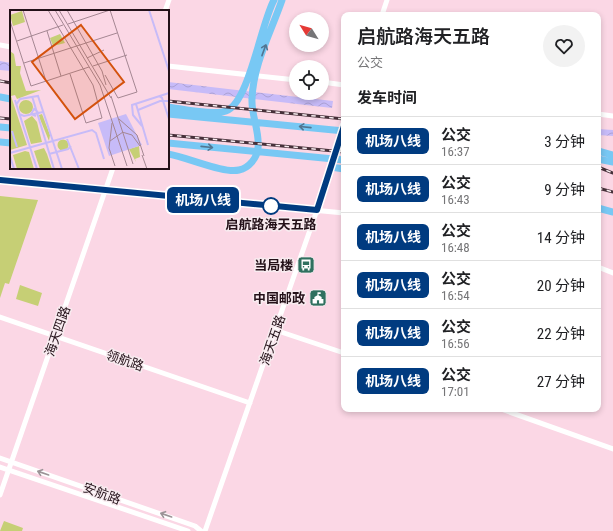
<!DOCTYPE html>
<html lang="zh">
<head>
<meta charset="utf-8">
<style>
	:root { --surface:#fff; --page:#f2f2f2; --text:#202124; --muted:#757577; --line:#e0e0e0 }
	body { margin:0; font-family:"Roboto Condensed","Noto Sans SC",sans-serif; background:var(--page); color:var(--text); height:100vh; display:flex; flex-direction:column; font-size:15px; white-space:nowrap }
	* { box-sizing:border-box; margin:0 }
	p { font-size:13px; color:var(--muted) }
	.icon { flex:none; width:22px; height:22px; fill:none; stroke:currentColor; stroke-width:2; stroke-linecap:round; stroke-linejoin:round }
	.map { position:relative; flex:1; overflow:hidden }
	.panel { position:absolute; left:341px; top:12px; width:260px; height:400px; display:flex; flex-direction:column; background:var(--surface); border-radius:8px; box-shadow:0 2px 6px #0003 }
	.panel>* { flex:none }
	.badge { padding:0 8px; border-radius:6px; font-size:14px; line-height:26px }
	.needle { width:26px; rotate:307deg }
	.tools { position:absolute; left:289px; top:12px; display:grid; gap:8px }
	.tools a { display:grid; place-items:center; width:40px; height:40px; border-radius:50%; background:var(--surface); box-shadow:0 2px 6px #0003; font-size:20px }
	.map>.badge { position:absolute; translate:-50% -50%; box-shadow:0 0 0 2px #fff }
	h2 { padding:0 16px; font-size:15px; line-height:36px }
	.round { display:grid; place-items:center; flex:none; width:42px; height:42px; border-radius:21px; background:var(--page) }
	.head { display:flex; align-items:center; justify-content:space-between; height:68px; padding:0 16px }
	h1 { font-size:19px; font-weight:600; line-height:30px }
	ul { padding:0; list-style:none }
	li { display:flex; align-items:center; gap:12px; height:48px; padding:0 16px; border-top:1px solid var(--line) }
	li div { flex:1 }
	li b { display:block; font-size:15px }
	li em { font-style:normal }
	li .badge { min-width:44px; font-weight:700; text-align:center }
	.map>svg:first-child { display:block }
</style>
</head>
<body>
<div class="map">
<svg width="613" height="531" viewBox="0 0 613 531">
	<defs>
		<pattern id="water-waves" width="16" height="10" patternUnits="userSpaceOnUse"><rect width="16" height="10" fill="#c7bbf8"/><path d="M0 5q4-4 8 0t8 0" fill="none" stroke="#aba0d4"/></pattern>
	</defs>
	<rect width="100%" height="100%" fill="#fbd7e5"/>
	<path fill="#c6cf75" d="M0,196l38,4 -29,84 -4,-1 -5,15z
		M20,285l22,8 -4,13 -22,-7z
		M4,521l19,7 -1,3h-22z"/>
	<path fill="url(#water-waves)" d="M0,61l11,2v8l-11,-1z
		M168,82l165,19 -1,7 -164,-19z
		M598,129l15,1v6l-15,-1z"/>
	<g fill="none" stroke-linecap="round" stroke-linejoin="round">
		<path stroke="#fff" stroke-width="5" d="M165,11l4,-11
			M382,15l5,-15
			M0,45l11,2
			M168,66l128,14
			M322,82l22,3
			M598,114l15,2
			M0,180l344,33
			M598,267l15,6
			M0,317l250,86
			M275,330l69,23
			M501,409l112,40
			M0,458l195,68 6,5
			M0,467l188,64
			M0,495l113,-327
			M205,531l112,-321 27,-84"/>
		<path stroke="#78c8f4" stroke-width="7" d="M0,97l11,2
			M168,107c15,2 45,9 58,4 23,-8 35,-88 48,-111
			M168,114l176,17
			M0,127l11,1
			M0,142l11,1
			M168,143l176,17
			M598,151l15,4
			M168,154c19,3 56,20 71,16 10,-2 18,-12 19,-22 2,-16 -7,-33 -6,-49 1,-34 19,-67 30,-99
			M598,159l15,3
			M331,167l13,2
			M598,208l15,4"/>
		<g stroke="#463039" stroke-width="3">
			<path id="rail" d="M0,81l11,2
				M168,101l176,18
				M0,118l11,1
				M168,135l176,17
				M598,167l15,6
				M598,188l15,4"/>
		</g>
		<use href="#rail" stroke="#f8ecf0" stroke-width="1.5" stroke-dasharray="4.5" stroke-linecap="butt"/>
	</g>
	<defs><path id="oneway-shaft" d="M-6 0H5M1.5-3L5.5 0L1.5 3" fill="none" stroke-width="1.6" stroke-linecap="round" stroke-linejoin="round"/></defs>
	<g stroke="#527591">
		<use href="#oneway-shaft" transform="translate(264 50) rotate(-70)"/>
		<use href="#oneway-shaft" transform="translate(305 127) rotate(-174)"/>
		<use href="#oneway-shaft" transform="translate(207 147) rotate(6)"/>
	</g>
	<g stroke="#9c9397">
		<use href="#oneway-shaft" transform="translate(43 473) rotate(-161)"/>
		<use href="#oneway-shaft" transform="translate(166 515) rotate(-161)"/>
	</g>
	<g fill="none" stroke-linecap="round" stroke-linejoin="round">
		<g stroke="#fff" stroke-width="9">
			<path id="line" d="M0,180l317,30 27,-84"/>
		</g>
		<use href="#line" stroke="#003b80" stroke-width="6"/>
	</g>
	<defs>
		<g id="bus-square" transform="scale(0.9)"><rect x="-9" y="-9" width="18" height="18" rx="4" fill="#2f705f" stroke="#f8ecf0"/><path d="M-5-6H5V4H4V6H2V4H-2V6H-4V4H-5ZM-3.5-4V0h7V-4ZM-3.5 1.2v1.5H-2V1.2ZM2 1.2v1.5H3.5V1.2Z" fill="#fff"/></g>
		<g id="civic-square" transform="scale(0.9)"><rect x="-9" y="-9" width="18" height="18" rx="4" fill="#2f705f" stroke="#f8ecf0"/><path d="M-.6-6.5H3V-4.5H.6V-3L4-1V1h2V6H-6V1h2V-1L-.6-3ZM-1.2 2.5V6h2.4V2.5Z" fill="#fff"/></g>
	</defs>
	<g fill-rule="evenodd">
		<use href="#bus-square" x="306" y="265"/>
		<use href="#civic-square" x="318" y="298"/>
	</g>
	<circle fill="#fff" stroke="#003b80" stroke-width="2" cx="271" cy="206" r="8"/>
	<g text-anchor="middle" stroke-width="3" stroke-linejoin="round" paint-order="stroke">
		<g font-size="13" font-weight="bold" fill="#231018" stroke="#f8ecf0">
			<text x="271" y="229">启航路海天五路</text>
		</g>
		<g font-size="13" font-weight="bold" fill="#231018" stroke="#f8ecf0" text-anchor="end">
			<text x="293" y="270">当局楼</text>
			<text x="305" y="303">中国邮政</text>
		</g>
		<g font-size="13" fill="#231018" stroke="#f8ecf0">
			<text transform="translate(57 331) rotate(-71)" y="5">海天四路</text>
			<text transform="translate(272 340) rotate(-71)" y="5">海天五路</text>
			<text transform="translate(125 360) rotate(19)" y="5">领航路</text>
			<text transform="translate(102 493) rotate(20)" y="5">安航路</text>
		</g>
	</g>
	<g transform="translate(10 10)">
		<rect width="159" height="159" fill="#fbd7e5"/>
		<path d="M12,1l3,11 -12,4 -3,-11zM50,24l5,9 -12,3 -3,-8zM0,41l4,3 2,12h5l-1,7 6,18 15,-1 -24,9 -2,-4 -4,1 16,49 -17,5zM9 97a7 7 0 1 1 14 0a7 7 0 1 1-14 0ZM32,104l8,21 -1,6 -9,-22 -1,-4zM22,106l5,6 5,20 -11,2 -7,-23zM47.5 135a5.5 5.5 0 1 1 11 0a5.5 5.5 0 1 1-11 0ZM129,136l1,11 -5,2 1,3 -7,-13zM34,138l3,6 5,15h-12l-6,-18zM15,141l4,1 5,17h-17l-4,-14z" fill="#c6cf75"/>
		<path d="M116,104l16,31 -33,11 -11,-33z" fill="#c7bbf8"/>
		<path fill="none" stroke="#c7bbf8" stroke-width="2" d="M139,0l20,61M22,86l22,73M149,86l3,2 7,21M5,90l22,69M126,94l12,41M6,95l4,-6 18,-3 24,73M128,100l22,-9h9M9,104l5,2 19,-4M26,106l-5,-2 3,-5 4,3M132,116l-9,-11 -1,-10 37,-12M2,121l5,16M57,129l12,30M0,143l82,-23 4,3 8,26M39,144l19,-5 3,-3M0,146l4,13"/>
		<path fill="none" stroke="#a58793" stroke-width="1" d="M13,0l23,71M38,0l45,75 9,33 -16,5 -16,-49M45,0l45,75 27,81M49,0l52,88M57,0l35,61M0,11l21,65 58,-19M58,14l42,-14 27,82M37,21l14,45M7,31l46,-16M77,48l17,-8M14,53l93,-30M83,56l34,-11M92,61l4,14M95,65l13,23 19,-6M101,86l22,68M109,109l18,16 7,21M102,113l-3,25 6,18M112,122l10,3 8,11M100,131l13,-9M132,145l5,14"/>
		<path fill="#d4520d" fill-opacity="0.15" stroke="#d4520d" stroke-width="2" d="M71,15l43,57 -49,37 -43,-57z"/>
		<rect width="159" height="159" fill="none" stroke="#231018" stroke-width="2"/>
	</g>
</svg>
<div class="tools">
<a><svg class="needle" viewBox="-14 -14 28 28"><path d="M0-13l5 13h-10z" fill="#e53935"/><path d="M0 13l5-13h-10z" fill="#757577"/></svg></a>
<a><svg class="icon" aria-label="locate" viewBox="0 0 24 24"><circle cx="12" cy="12" r="6"/><path d="M12 2v4M12 18v4M2 12h4M18 12h4"/></svg></a>
</div>
<b class="badge" style="left:203px;top:200px;background:#003b80;color:#fff">机场八线</b>
<section class="panel">
<div class="head"><div><h1>启航路海天五路</h1><p>公交</p></div><a class="round"><svg class="icon" aria-label="heart" viewBox="0 0 24 24"><path d="M12 20l-8-8c-3-5 5-10 8-4 3-6 11-1 8 4z"/></svg></a></div>
<h2>发车时间</h2>
<ul>
<li><span class="badge" style="background:#003b80;color:#fff">机场八线</span><div><b>公交</b><p>16:37</p></div><em>3 分钟</em></li>
<li><span class="badge" style="background:#003b80;color:#fff">机场八线</span><div><b>公交</b><p>16:43</p></div><em>9 分钟</em></li>
<li><span class="badge" style="background:#003b80;color:#fff">机场八线</span><div><b>公交</b><p>16:48</p></div><em>14 分钟</em></li>
<li><span class="badge" style="background:#003b80;color:#fff">机场八线</span><div><b>公交</b><p>16:54</p></div><em>20 分钟</em></li>
<li><span class="badge" style="background:#003b80;color:#fff">机场八线</span><div><b>公交</b><p>16:56</p></div><em>22 分钟</em></li>
<li><span class="badge" style="background:#003b80;color:#fff">机场八线</span><div><b>公交</b><p>17:01</p></div><em>27 分钟</em></li>
</ul>
</section>
</div>
</body>
</html>
